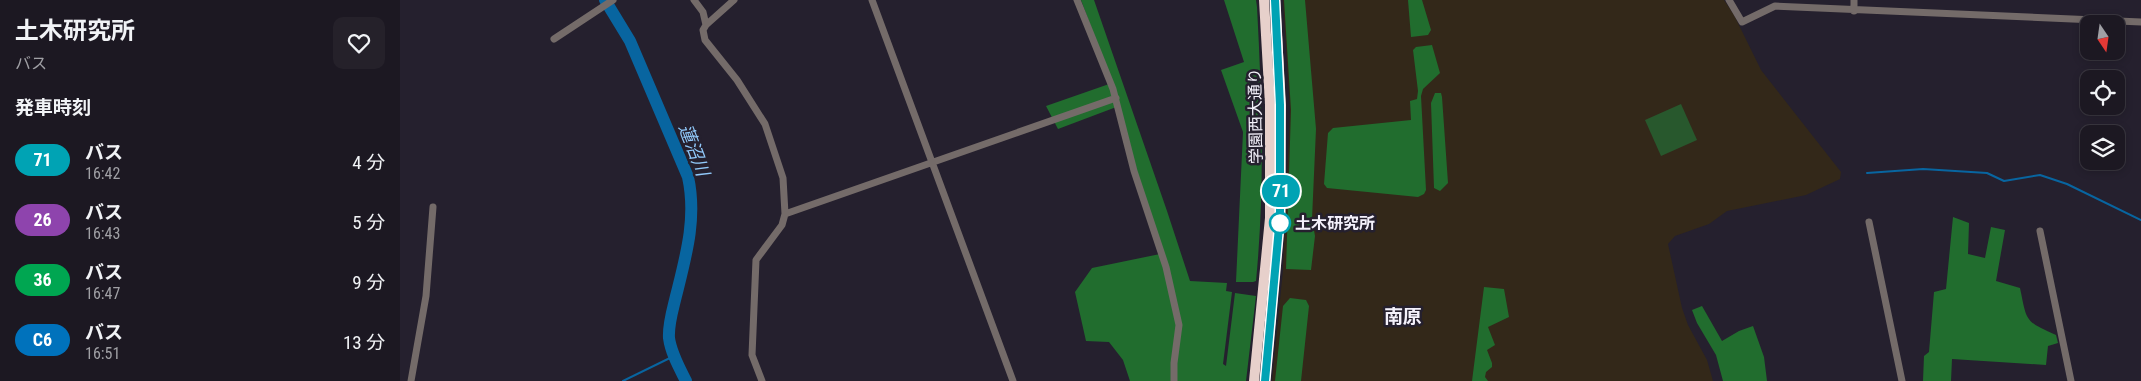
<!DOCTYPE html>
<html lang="ja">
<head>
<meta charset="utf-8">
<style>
	:root { --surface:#1c1822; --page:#25212a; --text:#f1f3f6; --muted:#a0a0a5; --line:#3a3740 }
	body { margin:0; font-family:"Roboto Condensed","Noto Sans JP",sans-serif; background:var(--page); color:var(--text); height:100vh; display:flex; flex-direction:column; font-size:19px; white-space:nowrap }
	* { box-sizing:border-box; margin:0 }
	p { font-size:16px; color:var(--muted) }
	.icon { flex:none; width:28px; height:28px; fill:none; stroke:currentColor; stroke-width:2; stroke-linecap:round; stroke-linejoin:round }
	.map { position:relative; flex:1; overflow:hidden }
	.sheet { display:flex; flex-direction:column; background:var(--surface); width:400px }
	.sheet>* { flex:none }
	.badge { padding:0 10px; border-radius:16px; font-size:18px; line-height:32px }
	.needle { width:32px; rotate:167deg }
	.fabs { position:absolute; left:1680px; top:15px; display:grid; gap:10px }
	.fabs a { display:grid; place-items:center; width:45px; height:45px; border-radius:10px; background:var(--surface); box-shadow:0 2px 8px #0003,0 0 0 1px var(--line); font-size:25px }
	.map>.badge { position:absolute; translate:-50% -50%; box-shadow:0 0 0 2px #fff }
	h2 { padding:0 15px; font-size:19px; line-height:45px }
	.round { display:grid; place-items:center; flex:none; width:52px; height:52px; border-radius:10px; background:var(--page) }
	.overview { display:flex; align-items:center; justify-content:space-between; height:85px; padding:0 15px }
	h1 { font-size:24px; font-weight:700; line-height:38px }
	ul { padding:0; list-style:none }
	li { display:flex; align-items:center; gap:15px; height:60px; padding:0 15px }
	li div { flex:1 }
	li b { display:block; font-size:19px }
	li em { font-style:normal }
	li .badge { min-width:55px; font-weight:700; text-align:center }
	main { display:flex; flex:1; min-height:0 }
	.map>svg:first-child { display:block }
</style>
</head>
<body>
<main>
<section class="sheet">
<div class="overview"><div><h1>土木研究所</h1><p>バス</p></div><a class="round"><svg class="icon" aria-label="heart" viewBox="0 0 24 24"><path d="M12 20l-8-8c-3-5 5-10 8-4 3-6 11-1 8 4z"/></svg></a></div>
<h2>発車時刻</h2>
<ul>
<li><span class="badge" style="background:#00a3b4;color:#fff">71</span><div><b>バス</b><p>16:42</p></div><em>4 分</em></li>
<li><span class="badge" style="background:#8e44ad;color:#fff">26</span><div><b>バス</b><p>16:43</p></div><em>5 分</em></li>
<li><span class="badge" style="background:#00a651;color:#fff">36</span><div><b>バス</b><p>16:47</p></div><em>9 分</em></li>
<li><span class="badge" style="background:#0072bc;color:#fff">C6</span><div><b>バス</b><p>16:51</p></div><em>13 分</em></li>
</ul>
</section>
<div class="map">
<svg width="1741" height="381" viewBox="0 0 1741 381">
	<rect width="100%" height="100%" fill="#25202e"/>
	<path fill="#332819" d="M883,0h441l10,15 27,55 80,102 -1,7 -34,16 -79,16 -18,13 -34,12 -7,8 14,64 6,17 19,35 6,21h-441l11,-111 7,-160z"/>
	<path fill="#28582d" d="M1281,104l16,36 -36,16 -16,-36z"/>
	<path fill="#216d2e" d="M681,0h13l73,211 23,70 37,2 -1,8 6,1 -9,72 3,2 9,-73 21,3 -10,85h-116l-7,-21 -14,-18 -23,-1 -11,-49 17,-24 68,-14 -41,-148 -61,23 -12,-23 66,-23z
		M824,0h32l1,7c5,93 8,181 -1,274l-3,1h-17l7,-150 -22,-62 23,-8z
		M884,0h21l11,129 -4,90 3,17 -4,34 -25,-1 5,-159z
		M1008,0h14l9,30 -3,5 -17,2z
		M1032,45l8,28 -17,16 -2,7 5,94 -2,4 -6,3 -91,-9 -3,-4 4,-51 5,-5 78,-8 -1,-19 7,-2 1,-8 -5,-41 3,-3z
		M1035,93h6l1,4 6,86 -8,8 -6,-3 -3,-85z
		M1553,217l16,6 -1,31 17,4 6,-31 14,3 -9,51 24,7c7,33 4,33 36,47l2,8 -10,3 -2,19 -94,-6 -1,22h-28l1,-25 5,-4 5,-60 12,-3z
		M1084,287l20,2 5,28 -21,10 7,18 -8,5 5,13v4l-6,5 -1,5 3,4h-16z
		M890,298l16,2 3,6 -8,75h-26l8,-75z
		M1302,306l20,35 17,-10 14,-5 11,31 3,24h-44l-7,-26 -19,-32 -5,-13z"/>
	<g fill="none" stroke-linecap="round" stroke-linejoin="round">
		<path stroke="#0865a0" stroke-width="2" d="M1467,173l56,-4 64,4 17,8 36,-6 27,9 74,36
			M223,381l51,-25"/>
		<path stroke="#0865a0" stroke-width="12" d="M205,0l25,41 58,136c9,41 -2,79 -12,119 -3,13 -8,28 -7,42 2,15 10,29 17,43"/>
		<path stroke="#746b69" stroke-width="7" d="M294,0l9,12 3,13 -3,5 2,10 32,40 28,44 18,54 2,36 -3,11 -26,35 -4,95 10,26
			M472,0l141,381
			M677,0l36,89 21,82 32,96 13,58 -5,38v18
			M1329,0l13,22 33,-16 366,16
			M1454,11v-11
			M306,25l28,-25
			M154,39l59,-39
			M385,214l331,-116
			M1469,222l33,159
			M1640,231l31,150
			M11,381l15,-85 7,-89"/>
		<path stroke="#e7d0cb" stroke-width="10" d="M854,381l16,-163v-113l-6,-105
			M865,381l15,-165 1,-111 -6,-105"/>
	</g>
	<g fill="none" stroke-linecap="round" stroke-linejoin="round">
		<g stroke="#fff" stroke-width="11">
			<path id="line" d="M865,381l15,-165v-111l-5,-105"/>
		</g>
		<use href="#line" stroke="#00a3b4" stroke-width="8"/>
	</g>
	<circle fill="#fff" stroke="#00a3b4" stroke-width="2.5" cx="880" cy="223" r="10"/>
	<g text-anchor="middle" stroke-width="5" stroke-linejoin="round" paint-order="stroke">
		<g font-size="16" fill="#f4f1fb" stroke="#25202e">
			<text transform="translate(855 116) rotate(-91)" y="6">学園西大通り</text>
		</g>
		<g font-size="16" font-weight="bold" fill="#f4f1fb" stroke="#25202e" text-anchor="start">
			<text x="895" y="229">土木研究所</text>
		</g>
		<g font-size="18" font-style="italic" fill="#91c9fa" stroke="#25202e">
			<text transform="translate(294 150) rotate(69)" y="6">蓮沼川</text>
		</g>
		<g font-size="19" font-weight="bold" fill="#f4f1fb" stroke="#25202e">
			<text x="1003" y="323">南原</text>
		</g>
	</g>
</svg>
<div class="fabs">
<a><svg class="needle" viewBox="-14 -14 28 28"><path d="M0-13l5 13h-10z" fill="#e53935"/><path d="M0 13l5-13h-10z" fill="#a0a0a5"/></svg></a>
<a><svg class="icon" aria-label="locate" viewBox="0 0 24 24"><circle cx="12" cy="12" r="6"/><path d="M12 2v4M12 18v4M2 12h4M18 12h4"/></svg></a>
<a><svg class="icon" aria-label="layers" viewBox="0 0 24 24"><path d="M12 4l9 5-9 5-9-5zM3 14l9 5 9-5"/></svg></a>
</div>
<b class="badge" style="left:881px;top:191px;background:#00a3b4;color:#fff">71</b>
</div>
</main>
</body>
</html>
